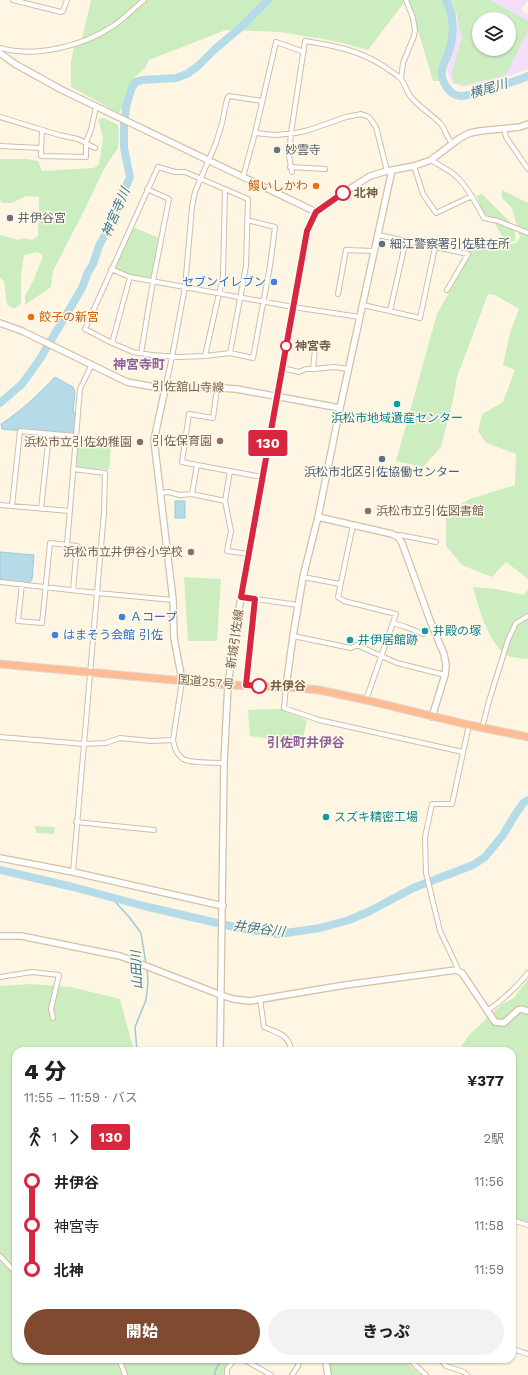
<!DOCTYPE html>
<html lang="ja">
<head>
<meta charset="utf-8">
<style>
	:root { --surface:#fff; --page:#f2f2f2; --text:#222; --muted:#767676; --accent:#7f4a2f }
	body { margin:0; font-family:"Work Sans","Noto Sans JP",sans-serif; background:var(--page); color:var(--text); height:100vh; display:flex; flex-direction:column; font-size:15px; white-space:nowrap }
	* { box-sizing:border-box; margin:0 }
	p { font-size:13px; color:var(--muted) }
	.icon { flex:none; width:22px; height:22px; fill:none; stroke:currentColor; stroke-width:2; stroke-linecap:round; stroke-linejoin:round }
	.map { position:relative; flex:1; overflow:hidden }
	.panel { position:absolute; left:12px; top:1047px; width:504px; height:316px; display:flex; flex-direction:column; background:var(--surface); border-radius:12px; box-shadow:0 1px 3px #0004 }
	.panel>* { flex:none }
	.badge { padding:0 8px; border-radius:3px; font-size:14px; line-height:26px }
	.controls { position:absolute; left:472px; top:12px; display:grid; gap:8px }
	.controls a { display:grid; place-items:center; width:44px; height:44px; border-radius:50%; background:var(--surface); box-shadow:0 1px 3px #0004; font-size:20px }
	.map>.badge { position:absolute; translate:-50% -50%; box-shadow:0 0 0 2px #fff }
	.legs { display:flex; align-items:center; gap:6px; height:44px; padding:0 12px; font-size:13px }
	.legs p { margin-inline-start:auto }
	.summary { display:flex; align-items:center; justify-content:space-between; height:68px; padding:0 12px }
	h1 { font-size:22px; font-weight:800; line-height:30px }
	.button { display:flex; gap:8px; margin-top:auto; padding:8px 12px }
	.button a { flex:1; height:46px; border-radius:24px; background:var(--accent); color:#fff; font-size:16px; font-weight:800; line-height:46px; text-align:center }
	.button a+a { background:var(--page); color:var(--text) }
	ul { padding:0 12px; list-style:none }
	li { display:flex; align-items:center; gap:14px; height:44px; font-size:15px }
	li i { display:grid; place-items:center; width:6px; height:100%; margin:0 5px; background:currentColor }
	li i::after { content:''; width:10px; height:10px; margin:-5px; border:3px solid; border-radius:50%; background:var(--surface) }
	li p { margin-inline-start:auto }
	li:first-child i { background:linear-gradient(#0000 50%,currentColor 0) }
	li:last-child i { background:linear-gradient(currentColor 50%,#0000 0) }
	.map>svg:first-child { display:block }
</style>
</head>
<body>
<div class="map">
<svg width="528" height="1375" viewBox="0 0 528 1375">
	<rect width="100%" height="100%" fill="#fef6e2"/>
	<path fill="#f3dffa" fill-rule="evenodd" d="M451,0h77l-7,10 7,5v54l-27,10 -38,8 -11,-4 -5,-12 9,-37 1,-23zM479,19h30v30h-30z"/>
	<path fill="#ccedc0" fill-rule="evenodd" d="M91,0h315l-38,50 -34,-9 -54,-9 -54,-2 -77,30 -4,8 -10,9 -6,13 -1,11 -9,12 -48,-26v-26l3,-14 7,-4z
		M409,0h43l3,6 -1,-6h36l38,21v9l-22,45 -41,10 -11,-2 -2,-10 10,-36 -6,-25v22l-14,47h-9zM479,19h30v30h-30z
		M104,118l14,7 1,12 -1,11 -14,21 -20,42 -31,60 -2,16 -26,18v-9l9,-17 9,-23 -5,-4 -14,3 -3,21v28l-7,5 -7,-4 -3,-24 -4,-3v-43l18,5 7,-2 6,2 7,-4 1,-39 -13,-1 -14,7h-10l-2,-3v-41h27l11,2 4,10 52,-3 5,-4 4,-27 -5,-18z
		M502,190l26,13v376l-22,-17 -14,15 -30,-12 -16,-19v-34l24,-13 45,-14 1,-31 -30,-11 -8,-12 4,-17 21,-12 12,-32 -12,-5 7,-32 9,-24 -24,-14 -7,-1 -31,83 -4,23 -12,47 -18,20 -27,-6 41,-147 22,-39 11,-30 24,3 22,-5 4,-6 -8,-29 -10,-10z
		M482,194l33,33v14l-11,3 -2,-8 -11,-19 -6,-2 -9,-19z
		M133,227l26,11 -8,40 -21,-3 -15,-7z
		M112,436l-3,34 -33,-3 3,-30z
		M184,577l37,2 -4,62h-29z
		M473,587l24,2 26,6 5,-5v69c-6,-1 -14,-1 -19,-3 -20,-9 -31,-50 -36,-69z
		M280,709l27,11 -5,23 -52,-7 -2,-26z
		M35,826l20,1 -1,7 -18,-1z
		M528,979v244l-16,-5v-167h-56l4,-3 9,-13 33,-31 12,-6z
		M31,984l39,3 50,12 12,45 6,7h-122v308h215l-5,9 2,7h-228v-389z
		M329,1359h70l10,6 12,10h-91z"/>
	<path fill="#b5dbe9" stroke="#9bcadb" d="M55,377l18,10 2,5 -2,20 3,1 -2,21 -3,1 -69,-6 -1,-5c20,-13 37,-29 54,-47z
		M175,501h10v17h-10z
		M0,552l34,3 -2,25 -3,3 -29,-3z"/>
	<g fill="none" stroke-linecap="round" stroke-linejoin="round">
		<path stroke="#9bcadb" stroke-width="1.5" d="M111,897l18,20 12,16 5,31
			M137,1051l-2,-24 11,-27 2,-18 -1,-15
			M215,1375v-4l7,-12"/>
		<path stroke="#b5dbe9" stroke-width="8" d="M446,0c8,17 9,33 3,51 -2,7 -6,12 -7,20 -1,10 7,24 18,25 8,1 59,-16 68,-20
			M0,403l22,-19 18,-25 42,-71 6,-16 5,-8 6,-18 11,-21 20,-48 -6,-29v-24l3,-21 5,-16 4,-5 6,-2 34,-2 11,-4 11,-8 17,-17 25,-21 28,-28
			M0,870l73,17 71,19 99,23 36,5 41,-6 29,-8 21,-9 43,-23 60,-23 12,-8 5,-6 13,-16 12,-20 9,-13 4,-2"/>
		<g stroke="#d0bea8" stroke-width="6">
			<path id="street" d="M13,0l48,12 2,-1 4,-11
				M0,48c36,10 83,-2 113,-22 11,-7 21,-18 31,-26
				M401,79l2,-16 11,-27 1,-6 -2,-12 -7,-18
				M0,117l59,18 19,4 17,9
				M504,129l2,8 22,32
				M42,130l-1,26 45,1v-15l5,-12 5,-23
				M255,133l21,-91 28,10
				M0,146l41,2
				M431,160c9,6 19,10 27,18 11,11 18,26 26,40l14,3 30,12
				M414,166l9,28 13,19 36,-17
				M290,167l35,2
				M292,172l-3,-16 2,-23 14,-92c31,5 54,9 80,26 5,4 11,7 15,11 5,5 6,13 11,19 8,10 20,17 29,26 6,6 6,15 13,21
				M243,177l12,-44 20,2 21,-2 13,-3 37,-13 15,-3 8,3 7,10 11,44
				M435,247l33,7 -21,36
				M111,269l19,8 163,30 67,10
				M338,294l8,-44 28,1
				M363,305l57,13 15,-71 -57,-12
				M390,311l16,-71
				M112,343l18,-66
				M141,353l12,-72 16,-82 -22,-10
				M230,353l16,-87 2,-67 -63,-27h-10l-17,-5 -73,162 27,14 21,9 19,3 27,2 26,-1 25,-3 23,5 17,-92 5,-39 -28,-7
				M205,356l18,-80 2,-87
				M282,368l17,4 7,-3h7l2,-20
				M313,369l22,-2 13,2
				M165,389l7,-32 13,-70 7,-80 3,-15 21,-49 6,-20 5,-24 2,-3 33,5
				M197,465l-15,-3 7,-48 24,4 4,-30
				M230,471l-5,30 6,30 -4,20 22,3
				M160,493l8,-1 12,3 12,-1 33,7
				M192,494l5,-29 65,12
				M0,505l70,6
				M12,506l8,-75 56,5
				M41,509l8,-75
				M353,525l-15,72 6,4 52,13 -30,86
				M396,536l4,-1 36,7
				M67,545l13,-156 12,-25
				M303,577l37,7
				M0,582l97,11 7,-81 1,-39 -32,-4
				M22,584l-4,37 24,2 8,-80 27,3 -4,44
				M241,597l57,8
				M393,623l13,4 17,7
				M293,636l58,12 6,-3 40,18 48,12
				M246,685l9,-86
				M286,687l-2,21 35,12 144,32
				M482,728l7,-27 19,-61 8,-17 12,-7
				M0,737l84,7 22,-1 14,-5 31,3 22,-1c1,6 4,15 10,19 10,5 31,3 41,4
				M173,740l9,-59
				M76,822l78,8
				M73,872l24,-279 76,7
				M459,971l-19,-40 -14,-58 -1,-36 7,-33h20l17,-79
				M0,977l32,-5 27,3 -8,34 2,9
				M260,999l4,28c16,7 23,6 28,24
				M487,1011c16,-11 29,-23 41,-38
				M512,1220l16,5
				M0,1256l16,17
				M512,1349l16,5
				M119,1359l6,16
				M243,1359l28,16
				M405,1359l7,3 14,13
				M440,1359l6,7 18,6 3,3
				M227,1375v-6l7,-9 8,-1
				M292,1375l6,-9 1,-7"/>
		</g>
		<g stroke="#d3c0a5" stroke-width="8">
			<path id="secondary" d="M0,53l15,11 47,26 254,122
				M0,323l22,8 105,51 38,7 42,-2 29,2 104,19
				M165,389l-11,51 19,160 1,38 8,42
				M318,517l74,17 6,3 4,6 29,80 13,31 2,11 -1,10 -13,42
				M286,687l7,-51 10,-59 15,-60 22,-109 52,-238
				M0,858l73,14 150,34
				M0,936h21l99,20 101,39 12,4 17,2 95,-16 111,-15 6,3 33,49 9,1 14,-13 3,-1 7,2
				M220,1051l4,-288 4,-78 9,-65 70,-389 9,-19 7,-6 47,-30 17,-5 27,-5 17,-6 29,-22 10,-5 10,-2 40,-4 8,-3
				M325,1359l1,3 2,13"/>
		</g>
		<g stroke="#dfd8d3" stroke-width="9">
			<path id="highway" d="M0,664l228,21 58,2 33,3 47,10 103,25 59,12"/>
		</g>
		<use href="#street" stroke="#fff" stroke-width="4"/>
		<use href="#secondary" stroke="#fff" stroke-width="5.5"/>
		<use href="#highway" stroke="#fdbc94" stroke-width="7"/>
	</g>
	<g fill="none" stroke-linecap="round" stroke-linejoin="round">
		<g stroke="#fff" stroke-width="9">
			<path id="line-1" d="M259,686l-13,-1 9,-86 -14,-2 66,-366 9,-19 27,-19"/>
		</g>
		<use href="#line-1" stroke="#d7263d" stroke-width="6"/>
	</g>
	<g fill="#6b7280" stroke="#fff9ea" stroke-width="1.5">
		<circle cx="277" cy="150" r="4"/>
		<circle cx="10" cy="218" r="4"/>
	</g>
	<g fill="#e8710a" stroke="#fff9ea" stroke-width="1.5">
		<circle cx="316" cy="186" r="4"/>
		<circle cx="31" cy="317" r="4"/>
	</g>
	<g fill="#fff" stroke="#d7263d" stroke-width="2">
		<circle cx="343" cy="193" r="7"/>
		<circle cx="286" cy="346" r="5"/>
		<circle cx="259" cy="686" r="7"/>
	</g>
	<g fill="#5c6f8a" stroke="#fff9ea" stroke-width="1.5">
		<circle cx="382" cy="244" r="4"/>
		<circle cx="382" cy="459" r="4"/>
	</g>
	<g fill="#3f7fe0" stroke="#fff9ea" stroke-width="1.5">
		<circle cx="274" cy="282" r="4"/>
		<circle cx="122" cy="617" r="4"/>
		<circle cx="55" cy="635" r="4"/>
	</g>
	<g fill="#0f9aa8" stroke="#fff9ea" stroke-width="1.5">
		<circle cx="397" cy="404" r="4"/>
		<circle cx="425" cy="631" r="4"/>
		<circle cx="350" cy="640" r="4"/>
		<circle cx="326" cy="817" r="4"/>
	</g>
	<g fill="#8d6e63" stroke="#fff9ea" stroke-width="1.5">
		<circle cx="220" cy="441" r="4"/>
		<circle cx="140" cy="442" r="4"/>
		<circle cx="368" cy="511" r="4"/>
		<circle cx="191" cy="552" r="4"/>
	</g>
	<g text-anchor="middle" stroke-width="3" stroke-linejoin="round" paint-order="stroke">
		<g font-size="12" fill="#5b616d" stroke="#fff9ea" text-anchor="start">
			<text x="285" y="154">妙雲寺</text>
			<text x="18" y="222">井伊谷宮</text>
		</g>
		<g font-size="12" fill="#c56008" stroke="#fff9ea" text-anchor="end">
			<text x="308" y="190">鰻いしかわ</text>
			<text x="39" y="321" text-anchor="start">餃子の新宮</text>
		</g>
		<g font-size="12" font-weight="bold" fill="#785e46" stroke="#fff9ea" text-anchor="start">
			<text x="354" y="197">北神</text>
			<text x="295" y="350">神宮寺</text>
			<text x="270" y="690">井伊谷</text>
		</g>
		<g font-size="12" fill="#4e5e75" stroke="#fff9ea" text-anchor="start">
			<text x="390" y="248">細江警察署引佐駐在所</text>
			<text x="382" y="476" text-anchor="middle">浜松市北区引佐協働センター</text>
		</g>
		<g font-size="12" fill="#366cbe" stroke="#fff9ea" text-anchor="start">
			<text x="266" y="286" text-anchor="end">セブンイレブン</text>
			<text x="130" y="621">Ａコープ</text>
			<text x="63" y="639">はまそう会館 引佐</text>
		</g>
		<g font-size="12" fill="#785e46" stroke="#fff9ea">
			<text transform="translate(188 387) rotate(1)" y="4">引佐舘山寺線</text>
			<text transform="translate(235 639) rotate(-82)" y="4">新城引佐線</text>
			<text transform="translate(206 682) rotate(5)" y="4">国道257号</text>
		</g>
		<g font-size="12" fill="#0d838f" stroke="#fff9ea" text-anchor="start">
			<text x="397" y="422" text-anchor="middle">浜松市地域遺産センター</text>
			<text x="433" y="635">井殿の塚</text>
			<text x="358" y="644">井伊居館跡</text>
			<text x="334" y="821">スズキ精密工場</text>
		</g>
		<g font-size="12" fill="#785e54" stroke="#fff9ea" text-anchor="end">
			<text x="212" y="445">引佐保育園</text>
			<text x="132" y="446">浜松市立引佐幼稚園</text>
			<text x="376" y="515" text-anchor="start">浜松市立引佐図書館</text>
			<text x="183" y="556">浜松市立井伊谷小学校</text>
		</g>
		<g font-size="13" font-style="italic" fill="#3e778d" stroke="#fff9ea">
			<text transform="translate(488 88) rotate(-16)" y="5">横尾川</text>
			<text transform="translate(115 212) rotate(-67)" y="5">神宮寺川</text>
			<text transform="translate(259 928) rotate(7)" y="5">井伊谷川</text>
			<text transform="translate(136 970) rotate(-93)" y="5">山田川</text>
		</g>
		<g font-size="13" font-weight="bold" fill="#8f619c" stroke="#fff9ea">
			<text x="139" y="369">神宮寺町</text>
			<text x="306" y="747">引佐町井伊谷</text>
		</g>
	</g>
</svg>
<div class="controls">
<a><svg class="icon" aria-label="layers" viewBox="0 0 24 24"><path d="M12 4l9 5-9 5-9-5zM3 14l9 5 9-5"/></svg></a>
</div>
<b class="badge" style="left:268px;top:443px;background:#d7263d;color:#fff">130</b>
<section class="panel">
<div class="summary"><div><h1>4 分</h1><p>11:55 – 11:59 · バス</p></div><b>¥377</b></div>
<div class="legs"><svg class="icon" aria-label="walk" viewBox="0 0 24 24"><circle cx="13" cy="4" r="2"/><path d="M13 8l-2 6 4 7M11 14l-3 7M7 12l3-4h3l4 4"/></svg>1<svg class="icon" aria-label="forward" viewBox="0 0 24 24"><path d="M9 5l7 7-7 7"/></svg><b class="badge" style="background:#d7263d;color:#fff">130</b><p>2駅</p></div>
<ul>
<li><i style="color:#d7263d"></i><b>井伊谷</b><p>11:56</p></li>
<li><i style="color:#d7263d"></i><span>神宮寺</span><p>11:58</p></li>
<li><i style="color:#d7263d"></i><b>北神</b><p>11:59</p></li>
</ul>
<div class="button"><a>開始</a><a>きっぷ</a></div>
</section>
</div>
</body>
</html>
